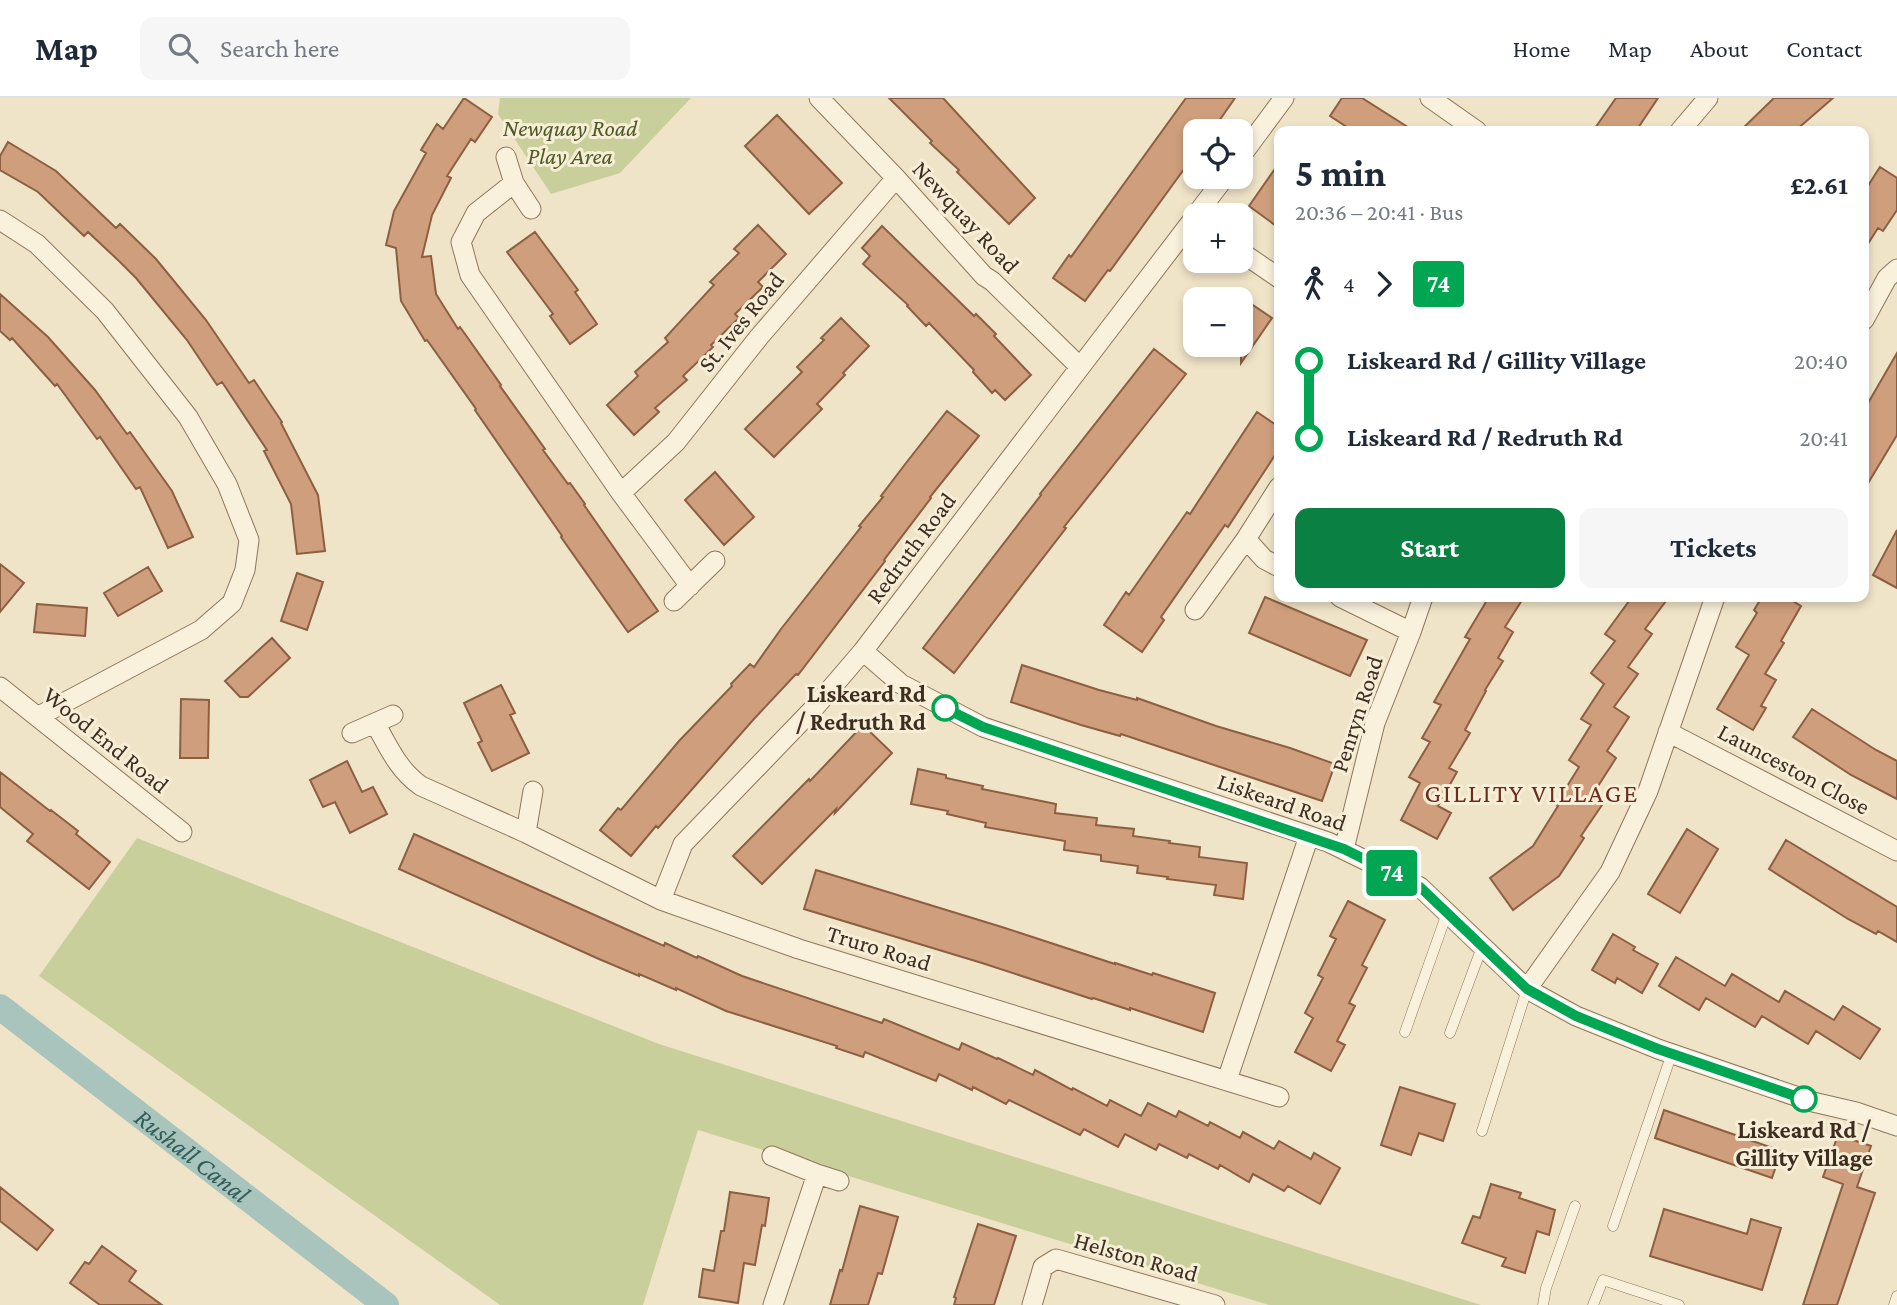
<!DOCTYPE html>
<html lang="en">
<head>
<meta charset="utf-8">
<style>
	:root { --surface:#fff; --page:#f6f6f7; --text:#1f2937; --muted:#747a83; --line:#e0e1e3; --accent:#0b8043 }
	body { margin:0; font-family:"Crimson Pro",serif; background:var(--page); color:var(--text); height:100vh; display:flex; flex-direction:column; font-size:26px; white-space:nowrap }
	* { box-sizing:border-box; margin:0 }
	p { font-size:23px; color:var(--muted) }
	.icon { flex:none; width:38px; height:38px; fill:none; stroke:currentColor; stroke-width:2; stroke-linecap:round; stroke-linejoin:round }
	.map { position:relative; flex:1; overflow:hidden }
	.panel { position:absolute; left:1274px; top:28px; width:595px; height:476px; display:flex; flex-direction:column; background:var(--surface); border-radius:14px; box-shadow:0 4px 10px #0003 }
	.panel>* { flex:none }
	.badge { padding:0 14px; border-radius:5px; font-size:24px; line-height:46px }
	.controls { position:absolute; left:1183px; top:21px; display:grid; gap:14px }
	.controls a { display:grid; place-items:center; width:70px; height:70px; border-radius:14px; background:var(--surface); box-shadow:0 4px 10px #0003; font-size:35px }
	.map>.badge { position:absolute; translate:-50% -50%; box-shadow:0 0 0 4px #fff }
	.legs { display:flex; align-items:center; gap:10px; height:77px; padding:0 21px; font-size:23px }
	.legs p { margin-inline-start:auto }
	.head { display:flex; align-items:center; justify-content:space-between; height:119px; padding:0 21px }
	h1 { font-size:38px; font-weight:700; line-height:52px }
	.button { display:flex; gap:14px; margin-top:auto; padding:14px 21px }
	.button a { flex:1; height:80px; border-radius:14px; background:var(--accent); color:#fff; font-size:28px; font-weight:700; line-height:80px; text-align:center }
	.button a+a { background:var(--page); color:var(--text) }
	ul { padding:0 21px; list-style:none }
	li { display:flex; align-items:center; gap:24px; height:77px; font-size:26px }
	li i { display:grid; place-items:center; width:10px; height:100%; margin:0 9px; background:currentColor }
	li i::after { content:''; width:18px; height:18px; margin:-9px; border:5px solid; border-radius:50%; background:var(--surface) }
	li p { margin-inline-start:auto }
	li:first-child i { background:linear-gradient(#0000 50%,currentColor 0) }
	li:last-child i { background:linear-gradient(currentColor 50%,#0000 0) }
	header { display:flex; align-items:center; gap:42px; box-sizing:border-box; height:98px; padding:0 35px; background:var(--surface); border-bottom:2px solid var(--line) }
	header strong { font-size:33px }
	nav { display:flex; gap:38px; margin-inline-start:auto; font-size:24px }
	.search { width:490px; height:63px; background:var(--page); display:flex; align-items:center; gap:18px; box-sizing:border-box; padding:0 24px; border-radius:14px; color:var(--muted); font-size:26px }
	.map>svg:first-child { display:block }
</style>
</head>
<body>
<header>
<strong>Map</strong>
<div class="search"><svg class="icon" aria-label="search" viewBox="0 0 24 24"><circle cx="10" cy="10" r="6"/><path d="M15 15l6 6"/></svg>Search here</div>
<nav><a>Home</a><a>Map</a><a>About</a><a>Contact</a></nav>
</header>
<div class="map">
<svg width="1897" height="1207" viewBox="0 0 1897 1207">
	<rect width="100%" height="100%" fill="#f0e4c8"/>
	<path fill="#c9cf9b" d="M500,0h191l-71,75 -69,21 -53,-80z
		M137,740l522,206 822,261h-212l-571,-175 -55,175h-143l-461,-329z"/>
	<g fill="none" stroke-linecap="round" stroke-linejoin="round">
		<path stroke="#a9c4bc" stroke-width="26" id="s1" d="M0,909l386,298"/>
	</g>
	<path fill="#cf9f7d" stroke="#8d5f41" stroke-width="2" d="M464,0l28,19 -17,25 -4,-3 -24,37 4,2 -19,37 -10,42 9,-1 5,38 22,35 2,-2 41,58 -1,1 45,63 -2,1 25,34 2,-1 15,21 -1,1 74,106 -30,21 -67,-95 1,-1 -87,-126 1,-1 -49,-69 -2,1 -24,-40 -5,-53 -10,-3 8,-34 32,-58 -5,-3 16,-26 6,5z
		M889,0h54l92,100 -26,26 -52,-52 2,-2 -29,-27 2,-2z
		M1186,0h49l-23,33h-17v23l-85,117 -2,-1 -23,31 -32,-23 16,-23 2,2z
		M1342,0h20l52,33h-61l-23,-15z
		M1616,0h42l-22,33h-43z
		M1774,0h59l-38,33h-55z
		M777,17l65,68 -33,31 -64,-68z
		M8,44l48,29 60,57 4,-4 36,35 50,61 43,63 5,-3 28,42 -1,1 37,72 7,56 -28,3 -6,-50 -27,-53 3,-1 -45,-68 -5,3 -30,-45 -51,-62 -17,-17 -31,-29 -4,4 -46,-44 -38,-22v-14z
		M1279,65v65l-30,-22z
		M1880,69l17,11v32l-14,21 -5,-3 -14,22v-58z
		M758,127l28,29 -28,28 5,5 -28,27 4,4 -28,27 2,2 -30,29 4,4 -32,28 4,4 -25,23 -27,-30 31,-29 -3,-4 33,-30 -3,-4 49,-53 -4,-3 29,-29 -5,-4z
		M882,128l92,90 2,-2 20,20 -2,2 37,39 -26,25 -10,-10 -3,3 -19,-21 1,-2 -45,-47 -3,3 -19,-20 1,-1 -45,-41 7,-8 -8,-8z
		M535,134l43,58 -3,2 22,32 -27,20 -20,-28 3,-2 -46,-62z
		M0,196l48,43 47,53 32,44 3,-2 42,59 21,46 -25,11 -28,-61 -4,2 -36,-52 -3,2 -40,-55 -2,2 -43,-48 -2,2 -10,-9z
		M1241,199l31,21 -31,45z
		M841,220l28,28 -26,27 2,2 -28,29 5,5 -48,48 -29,-28 57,-57 -5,-5 27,-27 -3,-2z
		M1154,251l32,25 -122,153 2,1 -112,145 -31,-25 118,-153 -1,-1z
		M1897,255v82l-33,55v-80z
		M947,313l32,25 -49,61 1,1 -47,62 1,1 -87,114 -2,-1 -43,46 -95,108 -2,-2 -25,30 -31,-26 18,-22 3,2 58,-69 53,-55 -1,-2 19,-20 4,3 27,-38 80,-102 -2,-1 24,-29 -2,-1 25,-33z
		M1257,314l22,15v22l-51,78 -3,-2 -64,92 3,3 -22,32 -38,-27 22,-33 3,3 58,-83 3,2z
		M715,374l39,45 -30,28 -39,-45z
		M1897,432v58l-24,-13z
		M0,466l24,19 -24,29z
		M148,469l14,24 -44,25 -14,-23z
		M297,475l26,9 -16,48 -26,-9z
		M1265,499l102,43 -17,36 -101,-43z
		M1489,499h35l-19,30 8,5 -15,26 5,3 -18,29 1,1 -21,39 5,3 -21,35 8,4 -19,34 13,7 -14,26 -36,-19 19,-37 -11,-6 21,-35 -8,-4 19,-33 -7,-3 36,-63 -5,-2z
		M1632,499h37l-24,32 7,5 -24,33 10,7 -24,33 15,10 -22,34 9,7 -23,36 11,8 -23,34 3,2 -25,38 -46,34 -23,-32 43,-32 25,-40 -2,-2 23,-37 -10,-7 22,-35 -10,-6 23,-35 -13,-11 24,-32 -10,-7z
		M1762,499h24l15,9 -20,35 3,2 -19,31 11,6 -15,26 5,2 -13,22 -36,-21 32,-54 -13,-8 21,-34 -3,-3z
		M37,506l50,4 -2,28 -51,-4z
		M272,540l18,20 -42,39h-8l-15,-16z
		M1022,567l77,25 38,10v-2l79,28 74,22 45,16 -13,37 -201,-67 -1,2 -39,-11 -70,-23z
		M501,587l14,28 -5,2 19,38 -37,18 -14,-28 4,-2 -18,-38z
		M181,601l28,1 -1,58h-28z
		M1812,611l64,41 21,11v38l-46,-24 -58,-38z
		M863,627l29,28 -57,60 1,-4 -74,75 -29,-28 76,-77 1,2z
		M347,663l15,31 11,-5 14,27 -37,19 -15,-31 -12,5 -13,-27z
		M918,671l28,6v3l37,8 -1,3 74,15 -1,9 42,5 -1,7 38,4 -1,7 37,5 -1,2 31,4 -1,10 48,6 -4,36 -29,-4 2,-10 -49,-6 1,-2 -31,-4 1,-7 -37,-5v-6l-37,-5 1,-9 -80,-14 1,-4 -39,-9 1,-3 -37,-7z
		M0,674l50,39 1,-1 27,21 -2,3 34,28 -21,27 -62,-48 6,-7 -33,-27z
		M1687,731l31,20 -38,64 -32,-19z
		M414,736l214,96 36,16 1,-3 32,15 1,-2 44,20 140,47 2,-4 75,31 3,-7 35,16 1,-1 35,17 2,-5 37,20 1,-2 34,18 3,-6 31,16 7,-13 28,14 3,-6 29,15 2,-4 30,16 3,-6 31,17 5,-8 32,18 3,-6 26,15 -20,36 -32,-18 -4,5 -31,-17 -4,8 -29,-17 -2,4 -29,-15 -2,4 -28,-14 -3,6 -31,-16 -7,13 -34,-18 -4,6 -71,-35 -3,4 -33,-17 -1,3 -33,-16 -3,7 -71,-29 -2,5 -27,-9 1,-2 -111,-35 -50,-23v2l-37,-16v2l-40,-17 -200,-90z
		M1786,742l111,67v35l-19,-11 -2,3 -28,-15 -79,-50z
		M816,772l189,58 110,36v-1l37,12 1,-2 62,20 -12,39 -73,-24v2l-37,-12 -1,1 -110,-36 -178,-54z
		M1348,803l37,19 -23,45 5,3 -18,35 6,3 -18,35 8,4 -14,26 -36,-19 18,-34 -8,-5 18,-35 -5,-3 18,-36 -6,-3z
		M1613,836l22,13 -2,3 25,14 -16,29 -25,-15 -2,5 -23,-13z
		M1676,859l49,29 7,-12 47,28 6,-11 49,29 9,-14 37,23 -20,30 -44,-28 -8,13 -46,-28 -7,11 -49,-29 -7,12 -40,-24z
		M1400,989l55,17 -12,37 -24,-8 -8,22 -30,-10z
		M1664,1012l117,41 -9,27 -117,-40z
		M1838,1037l33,11 -14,41 18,6 -38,112h-34l40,-121 -20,-7z
		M1491,1086l30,9 -2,5 36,12 -6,25 -12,-4 -12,42 -23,-7 4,-8 -44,-15 11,-27 7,2z
		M0,1089l53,43 -16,20 -37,-29z
		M730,1094l39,6 -4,28 -3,-1 -7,40 -11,-2 -6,40 -39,-6 4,-28 11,2 7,-40h3z
		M860,1108l38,11 -16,57 -4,-1 -10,32h-38l10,-35 2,1z
		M1664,1111l83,25 4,-15 30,9 -19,62 -112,-34z
		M978,1126l38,12 -22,69h-40l2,-7 -2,-1z
		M102,1148l34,25 -7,10 33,24h-62l-30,-22 15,-21 4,2z"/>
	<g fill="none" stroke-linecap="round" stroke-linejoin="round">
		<g stroke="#8d765c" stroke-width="11">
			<path id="service" d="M1405,934l42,-119
				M1450,935l32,-86
				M1482,1033l45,-142
				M1613,1128l59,-173
				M1543,1207l3,-17 29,-82
				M1593,1207l10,-25 76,25
				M1894,1207l3,-9"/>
		</g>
		<g stroke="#8d765c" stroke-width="21">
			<path id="minor" d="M819,0l77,80 88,98 8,5 88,86
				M1430,0l47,33
				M1680,33l28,-33
				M1241,58l43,-58
				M506,59l8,26 17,26
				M514,85l-38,30 -15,29 9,33 151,218 69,93
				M1196,117l29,-38
				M0,122l37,24 68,67 83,106 39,67 22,56 -4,30 -13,33 -31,27 -162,86
				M1241,154l38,26
				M1864,222l23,-42 10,-9
				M621,395l55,-51 83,-105 137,-159
				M1246,441l18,20 15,8
				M1340,499l71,35
				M674,503l41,-40
				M1195,512l51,-71 33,-52
				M863,553l38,33 82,43 345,115 92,45 107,102 49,27 82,33 155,53 43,10 41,14
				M0,589l182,145
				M375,625c13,23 23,47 46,63l105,47 135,67 138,49 480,148
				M1668,634l229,119
				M352,635l41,-18
				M526,735l7,-42
				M1344,751l31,-126 36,-91 12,-35
				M661,802l22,-56 132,-137 48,-56 332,-434
				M1527,891l83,-117 38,-81 67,-194
				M1227,982l82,-244
				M772,1058l45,18 22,7
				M773,1207l44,-131
				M1032,1207l11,-38 13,-8 159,46"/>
		</g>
		<use href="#service" stroke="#faf1dc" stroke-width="10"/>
		<use href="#minor" stroke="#faf1dc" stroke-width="19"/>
	</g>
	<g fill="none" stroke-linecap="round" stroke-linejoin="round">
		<g stroke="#fff" stroke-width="16">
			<path id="line-1" d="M945,610l38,19 361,122 76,38 107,102 49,27 82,33 146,50"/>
		</g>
		<use href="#line-1" stroke="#00a651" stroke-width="10"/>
	</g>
	<g fill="#fff" stroke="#00a651" stroke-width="3.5">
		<circle cx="945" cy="610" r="12"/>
		<circle cx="1804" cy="1001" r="12"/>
	</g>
	<g text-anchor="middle" stroke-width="6" stroke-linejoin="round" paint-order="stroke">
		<g font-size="24" font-style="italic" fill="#4d5a26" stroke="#f7eed8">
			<text x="570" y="38">Newquay Road<tspan x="570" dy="28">Play Area</tspan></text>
		</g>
		<g font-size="24" fill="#3d2e20" stroke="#f7eed8">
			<text transform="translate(966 119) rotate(47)" y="8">Newquay Road</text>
			<text transform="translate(741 224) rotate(-51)" y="8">St. Ives Road</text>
			<text transform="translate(911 450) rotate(-53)" y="8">Redruth Road</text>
			<text transform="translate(1357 616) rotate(-72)" y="8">Penryn Road</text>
			<text transform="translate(106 642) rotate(39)" y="8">Wood End Road</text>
			<text transform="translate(1794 671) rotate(28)" y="8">Launceston Close</text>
			<text transform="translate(1282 704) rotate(19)" y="8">Liskeard Road</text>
			<text transform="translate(879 850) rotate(17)" y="8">Truro Road</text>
			<text transform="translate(1136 1159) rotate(16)" y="8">Helston Road</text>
		</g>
		<g font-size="24" font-weight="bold" fill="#3d2e20" stroke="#f7eed8" text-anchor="end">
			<text x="926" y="604">Liskeard Rd<tspan x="926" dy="28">/ Redruth Rd</tspan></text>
			<text x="1804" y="1040" text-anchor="middle">Liskeard Rd /<tspan x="1804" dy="28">Gillity Village</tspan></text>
		</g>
		<g font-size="26" letter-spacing="2" fill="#6b2e1e" stroke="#f7eed8">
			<text x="1532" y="704">GILLITY VILLAGE</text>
		</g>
		<g font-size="26" font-style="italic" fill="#2f5d5a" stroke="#f7eed8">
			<text dy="9" stroke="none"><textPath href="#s1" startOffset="243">Rushall Canal</textPath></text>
		</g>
	</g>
</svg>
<div class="controls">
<a><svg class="icon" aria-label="locate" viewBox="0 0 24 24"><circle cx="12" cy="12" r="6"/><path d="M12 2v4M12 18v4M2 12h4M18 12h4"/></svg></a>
<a>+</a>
<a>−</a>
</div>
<b class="badge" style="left:1392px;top:775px;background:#00a651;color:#fff">74</b>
<section class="panel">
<div class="head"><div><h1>5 min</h1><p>20:36 – 20:41 · Bus</p></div><b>£2.61</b></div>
<div class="legs"><svg class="icon" aria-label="walk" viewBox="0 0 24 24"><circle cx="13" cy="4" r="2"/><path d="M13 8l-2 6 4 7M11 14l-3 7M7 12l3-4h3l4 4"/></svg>4<svg class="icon" aria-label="forward" viewBox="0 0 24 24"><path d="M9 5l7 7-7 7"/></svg><b class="badge" style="background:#00a651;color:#fff">74</b></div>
<ul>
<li><i style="color:#00a651"></i><b>Liskeard Rd / Gillity Village</b><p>20:40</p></li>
<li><i style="color:#00a651"></i><b>Liskeard Rd / Redruth Rd</b><p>20:41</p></li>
</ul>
<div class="button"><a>Start</a><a>Tickets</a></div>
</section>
</div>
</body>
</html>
